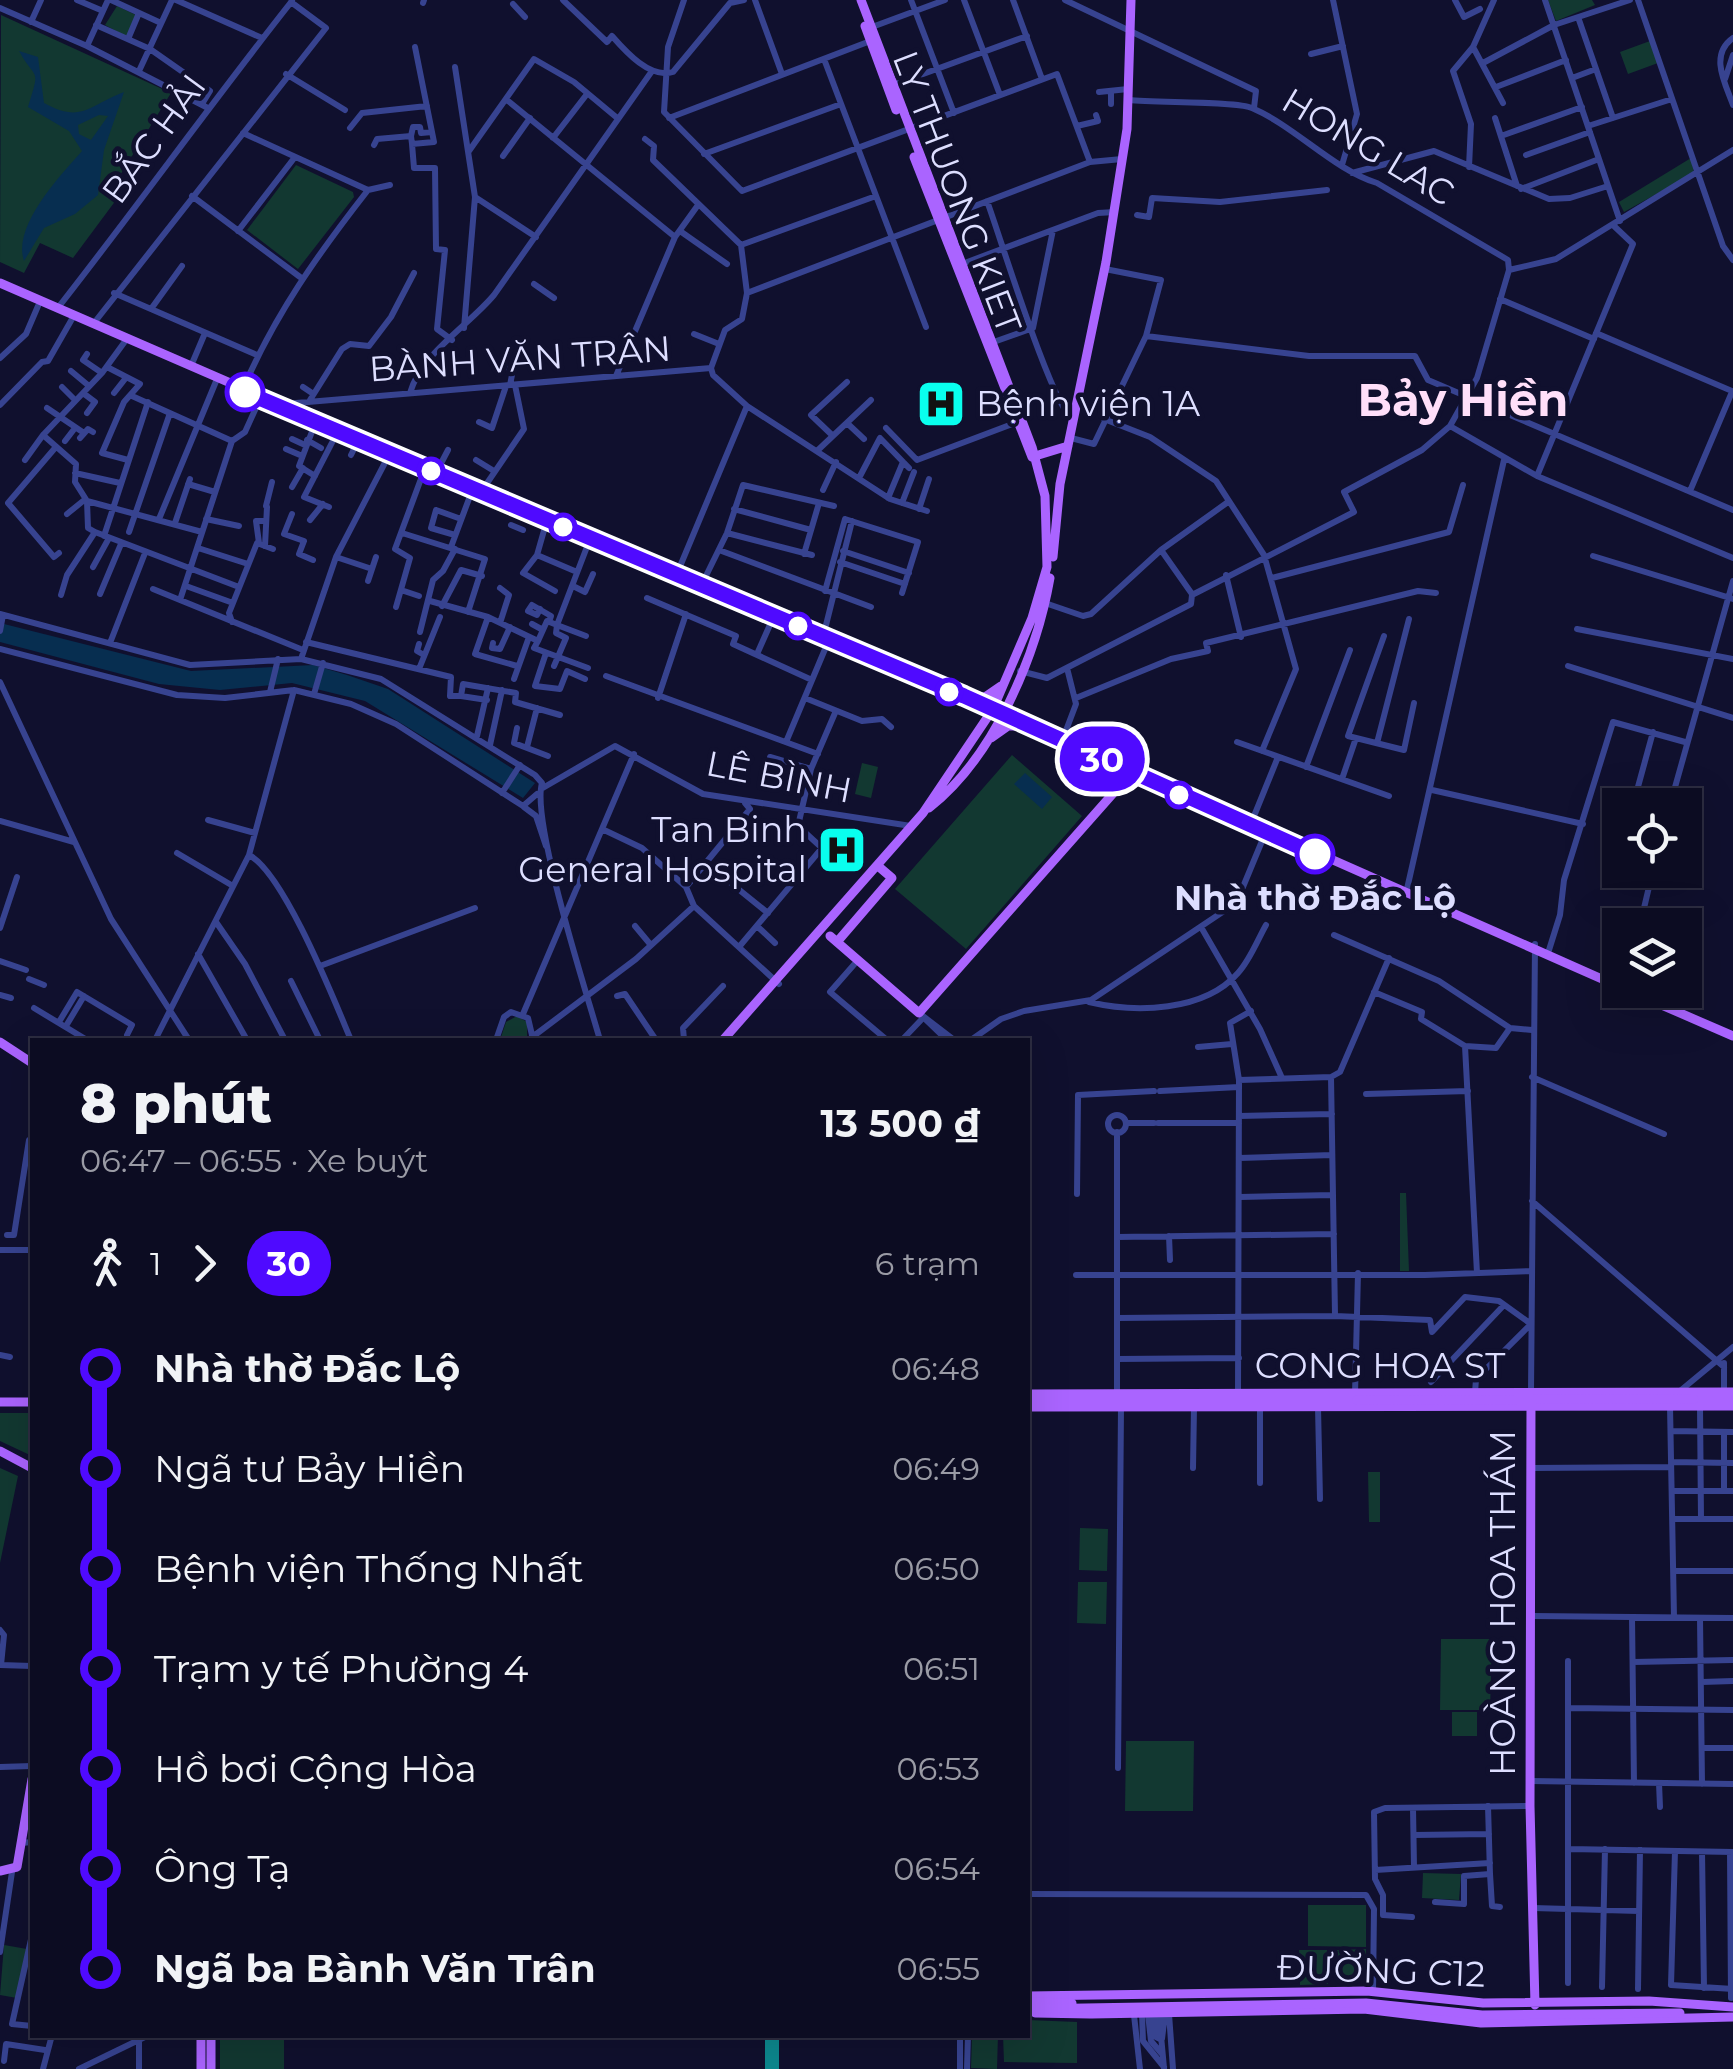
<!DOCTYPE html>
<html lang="vi">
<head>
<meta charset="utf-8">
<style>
	:root { --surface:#0c0c22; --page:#15152a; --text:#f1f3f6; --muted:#9a9ba5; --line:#2c2c40 }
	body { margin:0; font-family:Montserrat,sans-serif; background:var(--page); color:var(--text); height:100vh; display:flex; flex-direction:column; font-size:38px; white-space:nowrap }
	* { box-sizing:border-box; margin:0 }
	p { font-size:32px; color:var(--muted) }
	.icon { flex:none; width:55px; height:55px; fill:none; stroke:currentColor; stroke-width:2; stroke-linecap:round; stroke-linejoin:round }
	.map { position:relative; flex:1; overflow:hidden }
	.panel { position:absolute; left:30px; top:1038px; width:1000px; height:1000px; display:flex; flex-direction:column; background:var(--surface); border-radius:0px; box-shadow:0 10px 40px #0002,0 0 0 2px var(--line) }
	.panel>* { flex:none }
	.badge { padding:0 20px; border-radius:32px; font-size:35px; line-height:65px }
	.tools { position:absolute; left:1602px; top:788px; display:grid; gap:20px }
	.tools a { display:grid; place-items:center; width:100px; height:100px; border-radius:0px; background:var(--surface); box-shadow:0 10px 40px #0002,0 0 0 2px var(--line); font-size:50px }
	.map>.badge { position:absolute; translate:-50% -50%; box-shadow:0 0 0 5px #fff }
	.legs { display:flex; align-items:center; gap:15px; height:110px; padding:0 50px; font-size:32px }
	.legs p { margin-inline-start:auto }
	.overview { display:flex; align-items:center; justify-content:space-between; height:170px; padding:0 50px }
	h1 { font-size:55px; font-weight:800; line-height:75px }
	ul { padding:0 50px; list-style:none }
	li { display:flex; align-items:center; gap:35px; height:100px; font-size:38px }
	li i { display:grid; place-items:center; width:15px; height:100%; margin:0 12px; background:currentColor }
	li i::after { content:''; width:25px; height:25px; margin:-12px; border:8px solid; border-radius:50%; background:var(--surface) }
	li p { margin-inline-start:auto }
	li:first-child i { background:linear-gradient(#0000 50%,currentColor 0) }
	li:last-child i { background:linear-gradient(currentColor 50%,#0000 0) }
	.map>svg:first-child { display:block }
</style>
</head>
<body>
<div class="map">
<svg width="1733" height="2069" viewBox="0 0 1733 2069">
	<rect width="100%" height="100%" fill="#10102e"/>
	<path fill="#123831" d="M1548,0h44l3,5 -39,16z
		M117,6l19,9 -9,22 -22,-12z
		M1,15l170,78 -57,92 8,7 -49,66 -33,-15 -16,30 -24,-11z
		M1650,41l8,22 -30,11 -8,-22z
		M1691,158l3,15 -70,39 -5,-10z
		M296,165l57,27 1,5 -56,72 -51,-39z
		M1012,755l70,61 -116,133 -71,-60z
		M862,763l16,4 -7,31 -16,-4z
		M517,1016l10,6v14l-27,4 6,-18z
		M1400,1193h6l3,78h-9z
		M0,1413h32v43l-32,-15z
		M0,1468l18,8 -18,87z
		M1368,1472h12v50h-11z
		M1080,1528l28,1 -1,42 -28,-1z
		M1078,1582h29l-1,42 -29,-1z
		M1441,1639h51l-2,71h-50z
		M1452,1712h25v24h-25z
		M1126,1741h68l-1,70h-68z
		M1423,1873l38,1 -2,26 -37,-2z
		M1308,1905h58v42l-58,-1z
		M4,1945l23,4 -10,49 -17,-3z
		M1366,1949v30h-29v-29z
		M1299,1950h29v34l-28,1z
		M1028,2020l49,2v41l-73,-1 -1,-27h25z
		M220,2035h64v34h-64z
		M972,2035h26l-1,34 -26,-1z"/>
	<path fill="#072e50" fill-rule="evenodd" d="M19,51l19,6 6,46c38,21 45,2 80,-11l-20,58 -6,45 -23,19 -31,14 -20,33c-12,-35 36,-85 58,-110l-13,-20 -41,-24c13,-42 8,-25 -9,-56zM99,115l9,1 -17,24 -12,-6 -1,-9z
		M0,623l191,48 122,-6 34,10 41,14 147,94 -12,15 -158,-97 -73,-18 -72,7 -61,-6 -159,-42z
		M1025,773l27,24 -10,12 -28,-25z"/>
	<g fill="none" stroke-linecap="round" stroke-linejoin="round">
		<path stroke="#0c888e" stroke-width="14" d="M772,2035v34"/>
		<path stroke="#374390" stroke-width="6" d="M77,0l26,11
			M111,0l50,23
			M176,0l86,38
			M563,0l44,42 5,-6c14,16 38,43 61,36l57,-69 14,-3
			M684,0l-16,47 -4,65 78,79 315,-117 33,88
			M755,0l27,74
			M911,0l43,113
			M964,0l36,95
			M1013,0l29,79
			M1065,0l191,91 -2,17
			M1333,0l24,114 -15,51
			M1455,0l9,17 16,-8
			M1545,0l75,221
			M1638,0l85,246 10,14
			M423,3l1,-3
			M513,4l12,13
			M0,8l87,38 119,61
			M1578,17l35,101
			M31,22l10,-22
			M96,25l54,24 60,42 -8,13
			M872,27l73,-27
			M1733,38c-24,17 -8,45 0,67
			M128,39l11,-26
			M87,46l21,-46
			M415,47l19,95 -22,2 2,24h21l1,81 9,1 -8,79 15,11
			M1473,47l30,56
			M1311,54l32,-8
			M824,59l102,268
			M1483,63l71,-38 76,-25
			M455,67l20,130 -11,131
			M139,71l33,-71
			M286,74l59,36
			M1572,78l24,-9
			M1725,79l8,-24
			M893,85l134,-49
			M1496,87l70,-27
			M1099,92l29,-3
			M507,100l168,137
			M1129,100c24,3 109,1 123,8 44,19 82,62 125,75l131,77 1,10
			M1111,104v-13
			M669,118l204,-78
			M1495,118l22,68
			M1077,126l21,-5 -2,-6
			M1588,126l84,-27
			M350,128l12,-15 65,-7
			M243,133l125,57 22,-5
			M411,136l2,-9h7l1,6 11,-1
			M1501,136l81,-29
			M553,138l34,-44
			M645,139l9,7 -1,14 88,85 6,48 -5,26 -17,11 -14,38
			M374,145l3,-6 34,-3 1,8
			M469,151l65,-92 40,23 42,35
			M704,154l137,-50
			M1526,155l64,-23
			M503,156l27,-38
			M1469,167l2,-43 -18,-53 20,-24 21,-47
			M1352,173l82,-22 115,48 21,-1 38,-12
			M1521,189l78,-30
			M192,196l108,81
			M475,197l61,40
			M987,201c13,35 65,206 86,219
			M1137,215l12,2 3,-19 68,4 107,-12
			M238,231l57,-74
			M680,231l47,33
			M741,245l135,-49
			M962,264l136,-51 17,-1
			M1509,270l47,-11 177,-109
			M534,284l20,14
			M114,293l143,62
			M747,293l343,-131 32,-3
			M1500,299l94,40
			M57,309c80,-102 155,-207 235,-308
			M151,309l31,-43
			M94,323l232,-295 -35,-26
			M1596,333l136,58
			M694,334l25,10
			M1146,336l163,20h106l13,24 305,130
			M988,344l45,-16 20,-98
			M87,354l-4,6 19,13
			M0,358l26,-24 12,-28
			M191,366l14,-33
			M107,367l33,17 -16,18 -22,51 26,7
			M507,368l6,2 -3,15
			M711,368l2,7 34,31 143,93 37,12
			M71,371l18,15
			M616,376l59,-139 23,-32
			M62,387l13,13
			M303,387l9,6
			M243,389c32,-75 75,-135 125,-199
			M83,393l12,9 -8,11
			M114,393l11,-14
			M410,393c11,-39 58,-67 84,-98l158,-224
			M132,396l100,45
			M310,400l32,-51 8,-5 19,2 22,-29 23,-44
			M284,404l427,-36
			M0,405l42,-43 6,-1 24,-42
			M47,408l37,25
			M1104,419l46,18 66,44 48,74 32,114 -34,82
			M479,422l13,6 14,-42
			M847,423l17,16
			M1450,426l87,50 196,82
			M886,428l31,32 98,-37
			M833,436l-22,-21 36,-33
			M80,438l8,-9 5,3
			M1071,438l23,6 52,-108 15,-56 -56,-11
			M292,439l13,6
			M307,440l14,8
			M65,441l10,-13
			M55,448l-47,55 46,54 5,-4
			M286,449l14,6
			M818,450l53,-50
			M351,455l8,-16
			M25,460l18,-25
			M476,460l18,11
			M75,473l45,10
			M436,473l12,-23
			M315,476l-16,-10 17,-45
			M1537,476l96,-232 -19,-18
			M859,478l21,-40 29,30
			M188,484l27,8
			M292,487l11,-19
			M823,490l13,-28
			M1690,491l42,-99
			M481,492l43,-63 -9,-44
			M888,498l15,-36
			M87,501l115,31
			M902,503l12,-31
			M266,506l6,-24
			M329,507l-25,-10 34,-66
			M734,509l77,21
			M919,509l10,-30
			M67,514l16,-13
			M292,514l-8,20 20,7 -5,13 14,6
			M159,519l58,-140
			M206,519l33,7
			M310,520l13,-16
			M547,520l-10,35 -14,18 32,18
			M175,523l15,-44
			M511,525l12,5
			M95,532l-7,-4 -1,-27 -12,-19 1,-18 -33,-29 59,-62 24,-33
			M95,532l144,55
			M129,532l41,-119
			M402,533l83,26 -17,53
			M727,533l85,22
			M455,535l-24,-7 5,-18 25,9
			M104,536l44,-134
			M259,543l-3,-22h10
			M265,546l2,-39
			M451,547l22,-59
			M198,548l50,16
			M719,550l152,57
			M1161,550l31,44
			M843,551l66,22
			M804,554l15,-51
			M537,555l40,17
			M1593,556l140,43
			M336,557l36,12
			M840,562l65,22
			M93,567l16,-29
			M1226,575l15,62
			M676,576l71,-170
			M1272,578l177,-46 14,-47
			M368,581l8,-24
			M186,586l47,17
			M573,586l12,6 8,-18
			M701,586l26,-53 16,-48 91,21
			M500,588l9,7 -9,28
			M153,589l150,61
			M401,590l18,6
			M825,591l20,-72 73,23 -16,51
			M100,594l21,-50
			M61,595l6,-20 28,-43
			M647,598l89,38 -3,8 79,36
			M180,600l52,-159 13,-9 15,-33
			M430,601l58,16 50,24 9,-20 10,4 33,-86
			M1045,603l38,13 8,-2 70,-64 67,-48
			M442,606l19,-36 21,6
			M396,607l14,-49 -15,-9 30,-81
			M540,609l-3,6 -9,-4 4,-6 19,11 -2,6
			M0,614l190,51 111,-6 80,20 154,96 7,8c-11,38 44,208 58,257
			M488,617l-13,37 42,12
			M232,622l-3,-9 28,-70 16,6
			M532,624l11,6
			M557,625l29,11
			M1577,629l156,30
			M0,631l3,-16
			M420,632l13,-52 10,-9 12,-22
			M1384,636l-36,100 56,14 10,-47
			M823,637l29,-116
			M538,641l-4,7 54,20
			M306,642l145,35 -1,19h11
			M110,643l35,-90
			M493,643l-1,5 8,1 10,-22
			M419,644l-2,7 7,4
			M0,649l177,46 48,3 69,-8 57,14 45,20 127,82 14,-12
			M546,653l-11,33 25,3 7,-18 18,8
			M757,654l16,-36
			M301,659l35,-102 54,-104
			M554,666l12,-28 -10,-5 1,-8
			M1568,666l165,52
			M419,669l21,-52
			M1020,671l27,7 144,-74 1,-9 162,-83 -10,-20 78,-42 28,-24 27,-48 32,-108
			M606,676l212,78
			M514,679l15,-42
			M0,682l111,237 78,121
			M270,692l8,-33
			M314,694l9,-31
			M658,698l28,-84
			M805,698l57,23 20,-2 9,8
			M1076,698l95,-39 37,-8 -2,-8 212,-52 18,2
			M487,700l-26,-4 2,-12 53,9 -1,9 45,13
			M517,728l-3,15 34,13
			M477,736l11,-48
			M1062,741l14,-37 -9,-36
			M786,742l42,-100
			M1237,742l152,54
			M1377,743l32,-124
			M490,745l12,-55
			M527,747l10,-39
			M770,757l41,12
			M1306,767l44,-117
			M766,770l43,18
			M1342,779l14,-41
			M541,789l74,-43 88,48 208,32
			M1432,790l151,34
			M502,793l18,-28
			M1633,805l20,-73
			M1670,805l63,-224
			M524,807l12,9 10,30
			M208,820l47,13
			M0,821l74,21
			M1252,821l26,-64
			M602,829l40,19 44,39 8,19 85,78
			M177,853l56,33
			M249,855c35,18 85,145 102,185
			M706,863l62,50
			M1616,871l35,10
			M686,887l64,-78 -5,-6
			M1407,889l97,-429
			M216,922l29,42 40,76
			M1640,925l13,-55
			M635,926l15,18
			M757,926l18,17
			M1201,927l59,102 22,49
			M0,928l17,-51
			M1334,935l105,46 71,47 22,2
			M739,947l83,-99 -24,-22 13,-57 24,-56
			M1549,950l11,-35 4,-35 49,-158 72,20
			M198,954l49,86
			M858,960l-28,32 57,48
			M0,961l26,9
			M320,966l155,-58
			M29,979l15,6
			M291,981l29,59
			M1374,992l48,20 -1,7 44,27 31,2 14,-20
			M0,995l11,3
			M617,996l8,-2 31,46
			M1089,1002c46,11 115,10 149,-29 12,-13 19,-32 28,-48
			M34,1008l53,32
			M919,1013l35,27
			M523,1014l111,-260
			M920,1014l27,26
			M59,1022l18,-30 55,33 -5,10
			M66,1026l18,-30
			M531,1038l105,-79 58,-53
			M155,1040l94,-185 45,-165
			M496,1040l8,-23 7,-5 17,6 4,17
			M684,1040l-1,-12 40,-42
			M902,1040l20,-21
			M971,1040l30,-21 23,-8 67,-11 139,-93 8,-8 29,-70
			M1465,1046l12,227
			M1198,1047l34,-3
			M1331,1077l4,238
			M1331,1077l9,-5 49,-114
			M1532,1077l132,57
			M1239,1080l92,-3
			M1160,1091l79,-4
			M1366,1094l102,-3
			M1108 1124a9 9 0 1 1 18 0a9 9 0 1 1-18 0Z
			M1239,1116l93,-2
			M1126,1123h28
			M1158,1123h81
			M1117,1132v262
			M1239,1158l93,-3
			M1077,1194l1,-99 76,-4
			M1240,1197l93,-2
			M1532,1201l192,166
			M7,1235h7l15,-95
			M1169,1236l1,24
			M1117,1237l217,-3
			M0,1250h32
			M1076,1275h349l106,-4
			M1117,1318l218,-2 95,4 2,12 33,-35 34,4 32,23 -55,55 -1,14
			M0,1355l10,2
			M1117,1359l122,-1
			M1724,1363v29
			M1431,1382l73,-77
			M1680,1391l53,-44
			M1531,1392l4,-448
			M1238,1394l1,-314 -9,-57 21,-12
			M1355,1394l3,-121
			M1670,1406l4,211
			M1700,1406l1,113
			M1318,1407l2,92
			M1671,1431l62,1
			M1671,1462l62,1
			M1193,1468l1,-61
			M1531,1468l140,-1
			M1260,1483v-76
			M1672,1491h61
			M1724,1491v-59
			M1673,1519h60
			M1674,1571h59
			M1532,1616l201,2
			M1632,1617l2,166
			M1700,1618l2,166
			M0,1630l4,5 -3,30
			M1568,1661v322
			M1633,1662l100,-2
			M0,1665l32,1
			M1702,1682l31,-1
			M1568,1708l165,2
			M1702,1748h31
			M0,1767l32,-1
			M1118,1768l3,-361
			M1530,1781l203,3
			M1659,1783l1,24
			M1413,1808l1,59
			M1414,1835l75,-1
			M21,1843l11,-1
			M1569,1849l164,3
			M1675,1851l-4,134 62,4
			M1702,1852l2,136
			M1730,1852l1,146
			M1375,1870l115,-7
			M1490,1874l2,32 8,1
			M1028,1894l338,1 8,14 -1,83
			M1435,1902l29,2v-28l26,-2 -2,-68
			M1533,1908l106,3
			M1412,1917l-29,-2v-20l-8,-16 -1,-67 11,-4 145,-2
			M32,1935l-20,89 20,2
			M0,1952l12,-80
			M1602,1987l3,-138
			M1638,1989l2,-139
			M1142,2014l1,27 21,26
			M1148,2014l3,27 11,13
			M1154,2014l2,23 4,2
			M1159,2014l5,54
			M1169,2014l4,55
			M1134,2015l6,54
			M960,2035v34
			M1162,2039l3,-25
			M4,2061l2,-17 39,6
			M43,2069l9,-34
			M79,2069l70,-34
			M139,2069v-28
			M967,2069l1,-34"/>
		<path stroke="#aa64ff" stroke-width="9" d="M865,26l31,84
			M914,157l118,300
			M0,283l999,434
			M1032,457l36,-11
			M1053,557l7,-73 46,-222 21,-133 4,-129
			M964,696l21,1 16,-11
			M996,711l624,276
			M991,738l17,-12h14
			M929,808c65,-51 107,-151 121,-230
			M830,936l89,77 213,-241
			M837,942l55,-64 -14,-12
			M1627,990l106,46
			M723,1040l200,-227 70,-104 39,-91 15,-51 -2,-71 -13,-49 -171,-447
			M0,1042l32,21
			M1028,1394l705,-2
			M1694,1399h39
			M1028,1400h329
			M1531,1401l-1,405 5,199
			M0,1402h32
			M1028,1407l705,-1
			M0,1451l32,17
			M0,1871l17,-4 15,-88
			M1028,1996l339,-5 116,12 166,-2 84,6
			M1035,2013l55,1v-5
			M1092,2014l272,-5 117,14 252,-6
			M211,2035v34
			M201,2069v-34"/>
		<path stroke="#aa64ff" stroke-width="9" d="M1357,1400l337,-1
			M1028,2002l44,1
			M1028,2009l338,-6 116,12 198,-2"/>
	</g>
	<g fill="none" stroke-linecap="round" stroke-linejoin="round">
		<g stroke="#fff" stroke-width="22">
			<path id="line-1" d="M245,392l719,304 351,158"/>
		</g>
		<use href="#line-1" stroke="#4f0aff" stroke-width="15"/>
	</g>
	<defs>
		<g id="hospital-square" transform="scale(2.5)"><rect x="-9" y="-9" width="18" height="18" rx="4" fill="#09ffee" stroke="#10102e"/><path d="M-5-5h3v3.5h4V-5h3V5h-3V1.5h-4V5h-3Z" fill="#111"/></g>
	</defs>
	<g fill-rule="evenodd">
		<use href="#hospital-square" x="941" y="404"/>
		<use href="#hospital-square" x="842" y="850"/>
	</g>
	<g fill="#fff" stroke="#4f0aff" stroke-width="5">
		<circle cx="245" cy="392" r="18"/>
		<circle cx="431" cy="471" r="12"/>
		<circle cx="563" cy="527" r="12"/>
		<circle cx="798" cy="626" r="12"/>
		<circle cx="949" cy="692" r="12"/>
		<circle cx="1179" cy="795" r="12"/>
		<circle cx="1315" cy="854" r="18"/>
	</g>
	<g text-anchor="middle" stroke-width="9" stroke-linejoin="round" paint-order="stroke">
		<g font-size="35" fill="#dddeff" stroke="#10102e">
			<text transform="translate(154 139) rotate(-54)" y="12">BẮC HẢI</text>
			<text transform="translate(1368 147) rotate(31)" y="12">HONG LAC</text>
			<text transform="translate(957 192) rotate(69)" y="12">LY THUONG KIET</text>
			<text transform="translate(520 359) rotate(-4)" y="12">BÀNH VĂN TRÂN</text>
			<text transform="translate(779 777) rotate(11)" y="12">LÊ BÌNH</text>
			<text x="1380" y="1378">CONG HOA ST</text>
			<text transform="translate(1503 1603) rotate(-90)" y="12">HOÀNG HOA THÁM</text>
			<text transform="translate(1381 1971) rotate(2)" y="12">ĐƯỜNG C12</text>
		</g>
		<g font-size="35" fill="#dddeff" stroke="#10102e" text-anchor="start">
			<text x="976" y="416">Bệnh viện 1A</text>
			<text x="807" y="842" text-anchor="end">Tan Binh<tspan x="807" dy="40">General Hospital</tspan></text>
		</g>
		<g font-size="35" font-weight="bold" fill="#dddeff" stroke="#10102e">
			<text x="1315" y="910">Nhà thờ Đắc Lộ</text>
		</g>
		<g font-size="45" font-weight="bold" fill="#ffdff9" stroke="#10102e">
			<text x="1463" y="416">Bảy Hiền</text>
		</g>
	</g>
</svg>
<div class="tools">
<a><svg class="icon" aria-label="locate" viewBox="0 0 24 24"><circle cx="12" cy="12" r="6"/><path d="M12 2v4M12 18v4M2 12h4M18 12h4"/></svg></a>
<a><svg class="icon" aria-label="layers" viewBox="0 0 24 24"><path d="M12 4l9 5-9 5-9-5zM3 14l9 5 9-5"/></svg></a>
</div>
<b class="badge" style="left:1102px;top:759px;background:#4f0aff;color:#fff">30</b>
<section class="panel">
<div class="overview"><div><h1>8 phút</h1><p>06:47 – 06:55 · Xe buýt</p></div><b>13 500 ₫</b></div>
<div class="legs"><svg class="icon" aria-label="walk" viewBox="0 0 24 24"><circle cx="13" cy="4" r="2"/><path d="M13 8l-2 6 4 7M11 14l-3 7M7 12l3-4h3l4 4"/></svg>1<svg class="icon" aria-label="forward" viewBox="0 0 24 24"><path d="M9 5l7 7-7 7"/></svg><b class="badge" style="background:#4f0aff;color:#fff">30</b><p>6 trạm</p></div>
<ul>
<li><i style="color:#4f0aff"></i><b>Nhà thờ Đắc Lộ</b><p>06:48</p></li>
<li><i style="color:#4f0aff"></i><span>Ngã tư Bảy Hiền</span><p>06:49</p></li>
<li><i style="color:#4f0aff"></i><span>Bệnh viện Thống Nhất</span><p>06:50</p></li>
<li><i style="color:#4f0aff"></i><span>Trạm y tế Phường 4</span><p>06:51</p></li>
<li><i style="color:#4f0aff"></i><span>Hồ bơi Cộng Hòa</span><p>06:53</p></li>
<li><i style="color:#4f0aff"></i><span>Ông Tạ</span><p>06:54</p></li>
<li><i style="color:#4f0aff"></i><b>Ngã ba Bành Văn Trân</b><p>06:55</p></li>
</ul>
</section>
</div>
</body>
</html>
